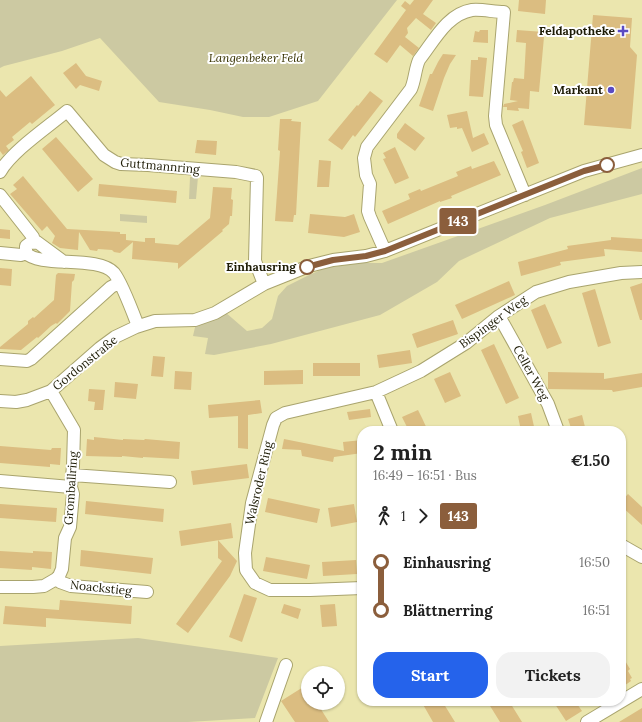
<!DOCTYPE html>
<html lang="en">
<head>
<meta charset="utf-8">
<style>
	:root { --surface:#fff; --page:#f2f2f2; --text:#222; --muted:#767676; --accent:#2563eb }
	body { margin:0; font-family:Lora,serif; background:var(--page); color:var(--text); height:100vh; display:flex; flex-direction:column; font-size:15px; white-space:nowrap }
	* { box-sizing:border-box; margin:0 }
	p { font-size:13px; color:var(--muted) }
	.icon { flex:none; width:22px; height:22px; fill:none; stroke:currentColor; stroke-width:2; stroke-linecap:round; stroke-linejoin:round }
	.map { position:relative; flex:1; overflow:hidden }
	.panel { position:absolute; left:357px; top:426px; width:269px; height:280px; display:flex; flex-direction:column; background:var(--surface); border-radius:16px; box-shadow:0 1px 3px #0004 }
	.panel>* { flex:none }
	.badge { padding:0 8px; border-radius:3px; font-size:14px; line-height:26px }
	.tools { position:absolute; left:301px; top:666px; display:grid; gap:8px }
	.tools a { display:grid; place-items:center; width:44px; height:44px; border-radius:50%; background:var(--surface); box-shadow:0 1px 3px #0004; font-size:20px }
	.map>.badge { position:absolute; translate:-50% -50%; box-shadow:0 0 0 2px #fff }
	.legs { display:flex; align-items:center; gap:6px; height:44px; padding:0 16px; font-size:13px }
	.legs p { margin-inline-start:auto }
	.summary { display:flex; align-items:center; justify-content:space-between; height:68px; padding:0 16px }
	h1 { font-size:22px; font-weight:700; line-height:30px }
	.action { display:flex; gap:8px; margin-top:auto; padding:8px 16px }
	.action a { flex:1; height:46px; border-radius:16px; background:var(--accent); color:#fff; font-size:16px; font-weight:700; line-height:46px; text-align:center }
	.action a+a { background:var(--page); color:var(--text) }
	ul { padding:0 16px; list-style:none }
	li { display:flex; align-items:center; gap:14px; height:48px; font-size:15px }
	li i { display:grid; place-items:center; width:6px; height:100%; margin:0 5px; background:currentColor }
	li i::after { content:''; width:10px; height:10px; margin:-5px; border:3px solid; border-radius:50%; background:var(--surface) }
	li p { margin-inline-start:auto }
	li:first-child i { background:linear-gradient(#0000 50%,currentColor 0) }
	li:last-child i { background:linear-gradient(currentColor 50%,#0000 0) }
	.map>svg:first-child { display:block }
</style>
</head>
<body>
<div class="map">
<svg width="642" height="722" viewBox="0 0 642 722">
	<rect width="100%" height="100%" fill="#ebe6ae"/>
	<path fill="#ccc9a2" d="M0,0h397l-79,101 -49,16h-26l-33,-7 -51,-8 -59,-64 -38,13 -58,15 -4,2z
		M642,168v26l-92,24 -91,43 -22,21 -57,33 -109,29 -57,11 -9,-1 3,-16 -15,-2 3,-13 29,-11 22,19 15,-3 10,-9 6,-23 9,-10 20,-10 18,-8 36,-5h21l163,-58z
		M190,177h8l-2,22h-7z
		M120,214l27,2v7l-27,-2z
		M138,638l140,20 -23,60 -67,4h-188v-76z"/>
	<path fill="#dbbd81" d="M414,0h19l-10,14 13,9 -5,7 -15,-12 -9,10 1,5 -3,4 14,11 -6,8 -13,-11 -13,18 -13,-9 32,-44 -5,-4 4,-5 5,4z
		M519,0h27l-1,14 -27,-3z
		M593,15l39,3 -2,29 7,8 -6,74 -47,-4z
		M480,30h8v13l-15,-1 2,-11 4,1z
		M517,30l27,2v5l-5,55 -9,-1 -1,18 -11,-1 1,3 -12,-1v-3h-4l1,-3 14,-3 -8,-1 2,-18h1l1,-4 10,1 2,-36 -10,-1z
		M443,54l13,1 -6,9 -6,14 -11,33 -14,-5 11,-32h2l6,-12z
		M478,57l9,1 -4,39 -14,-1 2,-36h7z
		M76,63l10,13 16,5 -3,10 -19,-6 -4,4 -13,-16z
		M31,76l24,29 -23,19 -2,-2 -18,15 2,3 -8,6 3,4 -6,5 -3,-4v-61l6,7z
		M370,91l13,10 -28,36 -2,-2 -11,15 -14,-10 29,-35 1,1z
		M467,111l6,27 11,-5 5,11 -17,8 -10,-24 -5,1v-2l-7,1 -3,-13z
		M280,119h12l-1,2 10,1 -5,93h-2l-1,7 -18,-1 5,-70 -2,-1z
		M523,120l16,43 -12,5 -6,-16 2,-1 -11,-26z
		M405,123l20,15 -10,13 -18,-13v-4z
		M56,137l37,42 -15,13 -36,-43z
		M197,140l20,1 -1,14 -21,-2z
		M395,147l14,31 -14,6 -12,-25 3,-1 -3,-5z
		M319,160l12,1 -2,26h-12z
		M494,161l7,14 -50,21 1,2 -12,4v-1l-52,23 -6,-13 28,-12 -2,-5 12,-5 1,2 37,-15 -2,-4 15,-6 1,3z
		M23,176l44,53 53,3v2h6v6l19,2v-4h10v5l23,2 32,-27 3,-31 19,1 -1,11 2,1 -1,16h-2l-1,8 -7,6 1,1 -45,38v-6l-46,-4 1,-17 -13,11 -6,-1 -2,-2 -14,-1 -1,2 -7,-1 -11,-18 -1,18 -18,-2 -8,-5 3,-7 -8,-10 -5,5 -32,-37 7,-5 -4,-4z
		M99,184l78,7 -1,12 -78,-7z
		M310,214l35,3 9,-3 6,18 -16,5 -36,-4z
		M0,229l10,1v9l-10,-1z
		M611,237l31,2v13l-38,-3 1,7 -45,6 1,3 -40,11 -3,-14 50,-13 -1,-3 44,-6z
		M0,268l12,1 -1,17 -11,-1z
		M58,273l17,1 -1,6 -2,2 -2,29 -13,13 -1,-1 -5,3 -13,12 -1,-1 -16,13 -21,-1v-2l28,-23v-3l5,-4 1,1 20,-18 2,-25z
		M509,281l6,14 -53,24 -7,-14z
		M642,283v37h-2l-10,-33z
		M595,289l16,54 -13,4 -16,-54z
		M545,304l17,39 -15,6 -16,-39z
		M453,320l5,14 -41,14 -5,-14z
		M494,344l25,54 -13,6 -25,-54z
		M410,350l2,13 -33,5 -2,-13z
		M153,356l12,1 -2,20 -12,-1z
		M313,363h47v13h-47z
		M303,370v14l-39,1v-14z
		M175,371l17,1 -1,18 -17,-1z
		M450,372l11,24 -16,7 -11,-24z
		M548,372l56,1v6l38,-6v14l-29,5 -1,-2 -64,-1z
		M115,382l23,2 -2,15 -22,-2z
		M89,389l16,1 -2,20h-9l1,-8 -7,-1z
		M260,400l2,13 -14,2v34l-10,-1v-32l-29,2 -1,-13z
		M370,409l1,8 -22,3 -2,-8z
		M418,410l4,8 6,13h-19l-7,-14z
		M531,413l4,18h-14l-3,-15z
		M582,415l4,16h-14l-4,-12z
		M94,437l29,3v-1l21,1 1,-1 35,3 -1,17 -36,-2v1l-21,-2v1l-36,-1 1,-17 7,1z
		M284,439l60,12 -1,-9 19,-2v13l-28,4 -1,5 -31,-6 -1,-6 -19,-1z
		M0,446l51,4 1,-2h9l-1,17 -10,-1v3l-50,-4z
		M247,464l2,14 -56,7 -2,-14z
		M628,494l14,13v18l-21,-19v-4z
		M268,498l52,11 -3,14 -52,-11z
		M86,501l78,8 -1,13 -78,-8z
		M0,504l57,4 -1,14 -56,-4z
		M354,504l3,18 -26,5 -3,-19z
		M231,523l2,15 -52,8 -2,-15z
		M218,540l19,21 -7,15 -42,57 -12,-9 46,-63 -4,-3z
		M81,550l72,8 -2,16 -71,-8z
		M0,551l33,2v-2l19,1 -1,17 -19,-2v3l-32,-2z
		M266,557l44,8 -3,14 -44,-8z
		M356,560l1,14 -34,2 -1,-14z
		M244,594l13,4 -15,44 -13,-5z
		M60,600l72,6 -1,18 -85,-6v9l-43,-3 2,-18 54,4z
		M284,604l17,5 -3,10 -17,-6z
		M335,604l2,22 -15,1 -2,-22z
		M621,654l9,15 -2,2 4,7 -2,1 1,2 -10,7z
		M308,684v19h9l12,19h-34l-14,-21z
		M421,701h21l13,21h-22z
		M487,701h22l13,21h-22z
		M553,701h22l7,10 -16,10z
		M642,708v14h-23z"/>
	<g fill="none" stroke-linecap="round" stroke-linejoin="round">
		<g stroke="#a9a46e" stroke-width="14">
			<path id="minor" d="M0,172c12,-21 48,-45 67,-61l37,44 11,7 6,2 27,1 88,7 20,4 1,2 -2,83 9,23
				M0,195l33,42 1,5
				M385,251l-15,-34 -2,-6 2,-27 -4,-9 -2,-17 3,-11 44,-58c4,-9 4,-20 8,-29 15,-19 28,-46 53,-50 10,-1 22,2 32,2l-9,104 1,9 29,70
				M0,253l21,2 5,-2
				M64,262l-27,-20 -7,1 -4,3v7c14,15 72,2 88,20 8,10 19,40 24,53
				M499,316l49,88 10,27
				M0,359l27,2 4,-2 80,-72 8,-4
				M376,392l16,39
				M0,401l16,1 11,-2 24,-9 49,-43 15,-11 21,-10 19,-6 40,-1 20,-7 49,-29 45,-18 24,-6 33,-4 19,-5 199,-80 58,-16
				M72,475l98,7
				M0,481l71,6
				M621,545l21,12
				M56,579l4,3 11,4 76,6
				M0,587h33l11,-1 12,-7 3,-3 3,-7 3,-31 5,-11 3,-33 -2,-7 2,-21 1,-36 -23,-39
				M362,588l-52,2h-40l-15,-7 -9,-13 -1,-17 7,-50 21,-78 3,-7 9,-5 91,-21 45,-21 45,-28 33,-27 37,-24 33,-10 52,-9 21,-1
				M266,722l20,-57
				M587,722l55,-33"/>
		</g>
		<use href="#minor" stroke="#fff" stroke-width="12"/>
	</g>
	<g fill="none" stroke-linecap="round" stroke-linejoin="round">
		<g stroke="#fff" stroke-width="9">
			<path id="line-1" d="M307,267l26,-7 33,-4 19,-5 199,-80 23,-6"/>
		</g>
		<use href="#line-1" stroke="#8b5e3c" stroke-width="6"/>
	</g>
	<g fill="#5a4ac2" stroke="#fff" stroke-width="1.5">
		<path d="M621 25h4v4h4v4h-4v4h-4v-4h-4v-4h4z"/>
		<circle cx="611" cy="90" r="4"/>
	</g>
	<g fill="#fff" stroke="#8b5e3c" stroke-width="2">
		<circle cx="607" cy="165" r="7"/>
		<circle cx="307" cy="267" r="7"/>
	</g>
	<g text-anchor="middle" stroke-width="4" stroke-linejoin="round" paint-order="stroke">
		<g font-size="12" font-weight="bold" fill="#1e1c06" stroke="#fff" text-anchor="end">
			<text x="615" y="35">Feldapotheke</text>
			<text x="603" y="94">Markant</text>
		</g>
		<g font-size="12" font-style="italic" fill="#373200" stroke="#fff">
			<text x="256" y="62">Langenbeker Feld</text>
		</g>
		<g font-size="12" fill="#1e1c06" stroke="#fff">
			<text transform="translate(160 166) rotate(5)" y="4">Guttmannring</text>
			<text transform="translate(493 322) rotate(-36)" y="4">Bispinger Weg</text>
			<text transform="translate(85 363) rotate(-39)" y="4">Gordonstraße</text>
			<text transform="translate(531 373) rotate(61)" y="4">Celler Weg</text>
			<text transform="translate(259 483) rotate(-77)" y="4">Walsroder Ring</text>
			<text transform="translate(71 488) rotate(-86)" y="4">Gromballring</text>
			<text transform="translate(101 588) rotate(6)" y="4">Noackstieg</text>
		</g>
		<g font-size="12" font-weight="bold" fill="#1e1c06" stroke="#fff" text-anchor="end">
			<text x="296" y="271">Einhausring</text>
		</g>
	</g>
</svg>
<div class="tools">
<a><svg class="icon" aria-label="locate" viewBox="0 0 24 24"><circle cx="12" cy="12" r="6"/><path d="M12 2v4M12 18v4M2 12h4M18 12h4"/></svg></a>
</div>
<b class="badge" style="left:458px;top:221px;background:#8b5e3c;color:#fff">143</b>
<section class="panel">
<div class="summary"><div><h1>2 min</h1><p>16:49 – 16:51 · Bus</p></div><b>€1.50</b></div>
<div class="legs"><svg class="icon" aria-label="walk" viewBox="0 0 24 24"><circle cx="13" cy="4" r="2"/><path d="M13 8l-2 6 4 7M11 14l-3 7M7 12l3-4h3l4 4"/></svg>1<svg class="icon" aria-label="forward" viewBox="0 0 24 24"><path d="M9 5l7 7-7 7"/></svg><b class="badge" style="background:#8b5e3c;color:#fff">143</b></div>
<ul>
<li><i style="color:#8b5e3c"></i><b>Einhausring</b><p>16:50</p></li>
<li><i style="color:#8b5e3c"></i><b>Blättnerring</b><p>16:51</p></li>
</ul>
<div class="action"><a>Start</a><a>Tickets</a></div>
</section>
</div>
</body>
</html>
